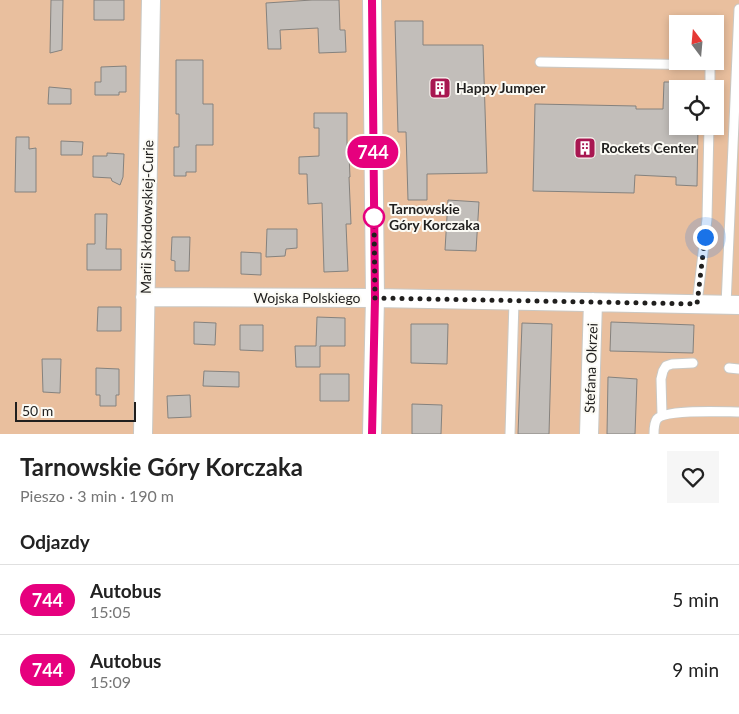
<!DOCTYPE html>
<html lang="pl">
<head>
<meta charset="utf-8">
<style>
	:root { --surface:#fff; --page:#f6f6f6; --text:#222; --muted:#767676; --line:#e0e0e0 }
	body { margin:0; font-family:Lato,sans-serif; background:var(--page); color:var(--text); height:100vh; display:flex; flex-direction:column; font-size:19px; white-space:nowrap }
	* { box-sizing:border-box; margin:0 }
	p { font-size:16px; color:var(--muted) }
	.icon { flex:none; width:28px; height:28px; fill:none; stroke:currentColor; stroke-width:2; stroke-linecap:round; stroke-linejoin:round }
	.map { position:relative; height:434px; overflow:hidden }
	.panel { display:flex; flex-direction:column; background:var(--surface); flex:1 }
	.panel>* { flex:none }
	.badge { padding:0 10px; border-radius:16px; font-size:18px; line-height:32px }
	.needle { width:32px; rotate:344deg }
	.tools { position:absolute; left:669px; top:15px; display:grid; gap:10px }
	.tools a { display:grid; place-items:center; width:55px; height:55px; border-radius:0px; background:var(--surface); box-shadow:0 2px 8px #0003; font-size:25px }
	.scale { position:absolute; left:15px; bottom:12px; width:121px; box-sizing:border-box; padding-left:5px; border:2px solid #201f1e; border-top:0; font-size:14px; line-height:18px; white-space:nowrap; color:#201f1e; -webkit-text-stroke:4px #fbfaf4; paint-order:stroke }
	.you { position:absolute; width:25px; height:25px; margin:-12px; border:4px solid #fff; border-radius:50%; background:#1a73e8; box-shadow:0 0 0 8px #1a73e833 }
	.map>.badge { position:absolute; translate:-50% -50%; box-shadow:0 0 0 2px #fff }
	h2 { padding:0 20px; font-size:19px; line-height:45px }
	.round { display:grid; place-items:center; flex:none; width:52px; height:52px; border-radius:0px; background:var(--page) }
	.head { display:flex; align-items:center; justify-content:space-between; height:85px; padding:0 20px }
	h1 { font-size:24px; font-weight:700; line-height:38px }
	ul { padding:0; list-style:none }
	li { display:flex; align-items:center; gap:15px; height:70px; padding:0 20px; border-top:1px solid var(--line) }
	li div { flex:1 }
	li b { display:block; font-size:19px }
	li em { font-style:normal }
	li .badge { min-width:55px; font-weight:700; text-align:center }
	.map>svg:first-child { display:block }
</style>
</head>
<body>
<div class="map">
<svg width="739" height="434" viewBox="0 0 739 434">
	<rect width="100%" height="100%" fill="#fbfaf4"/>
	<path fill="#e9bf9e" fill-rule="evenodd" d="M0,0h739v434h-739zM678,24h37v37h-37zM678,89h37v37h-37z"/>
	<path fill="#c2beba" stroke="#85827e" d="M51,0h12l-1,50 -12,3z
		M94,0h30v20h-30z
		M312,0h27l1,30h5l1,22 -27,1 -1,-25 -38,2 1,19h-13l-2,-46z
		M395,21h28v24h60l4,128 -60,1v26h-19l-2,-68h-8z
		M176,60h27v44h10v41h-17v27h-10v4h-12v-29h5v-33h-3z
		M126,66v26h-7v3h-24v-13h6v-15z
		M664,82h14v44h20l-1,60 -21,-1v-8l-41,-2 -1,18 -101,-2 2,-87 101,2v3h27z
		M49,87l22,2v15h-23z
		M314,113h33v42h2l1,22h-1l2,47h-5l2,47 -24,1 -2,-69 -14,1 -1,-30h-8v-17l20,-1v-28h-5z
		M16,137h13v12l7,-1v44h-21z
		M61,141l22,1 -1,13h-21z
		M107,153l17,1 -1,23 -3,8 -8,-4 -1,-3 -18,-1v-21h14z
		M448,200l31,2 -3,49 -31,-1z
		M95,214h12l-1,35h15v21h-34v-26h8z
		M267,229h30v19l-11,1 -1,7 -19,1z
		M172,237h18l-1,34h-14v-10l-4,-1z
		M241,252l20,1v22l-20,-1z
		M98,307h23v24h-24z
		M317,317l28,1v28h-25v21h-24l-1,-21h21z
		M194,322l22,1 -1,22 -21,-1z
		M611,322l83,3 -1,28 -83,-2z
		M522,323l30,1 -3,110h-31z
		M411,324h37l-1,40 -36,-1z
		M240,325h23v26l-23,-1z
		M42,359h19l-1,34 -17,-1z
		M96,368l23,1v26h-3v11h-16v-11h-4z
		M204,371l35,1v15l-36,-1z
		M320,374h29v27h-29z
		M608,377l29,2 -2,55h-28z
		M190,395l1,22 -23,1 -1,-22z
		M412,404l30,1 -1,29h-29z"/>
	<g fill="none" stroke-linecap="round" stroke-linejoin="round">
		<g stroke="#cac8c3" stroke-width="11">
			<path id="lane" d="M540,62l170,3v24
				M697,304l10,-85 2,-93
				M726,305l13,-296
				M729,368l10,1
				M662,415l-1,-36 2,-8 3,-5 6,-2 21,-1
				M510,434l4,-133
				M654,434c0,-5 0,-11 3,-15 8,-10 68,-7 82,-7"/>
		</g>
		<g stroke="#cac8c3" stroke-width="20">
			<path id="street" d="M145,297l230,1 364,7
				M143,434l8,-434
				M372,434l3,-136 -3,-298
				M589,434l4,-132"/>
		</g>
		<use href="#lane" stroke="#fff" stroke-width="9"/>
		<use href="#street" stroke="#fff" stroke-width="18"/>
	</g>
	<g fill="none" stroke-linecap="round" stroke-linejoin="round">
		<g stroke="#fff" stroke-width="11">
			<path id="line" d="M372,434l3,-136 -3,-298"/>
		</g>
		<use href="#line" stroke="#e6007e" stroke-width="8"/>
		<path stroke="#201f1e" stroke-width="5" stroke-dasharray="0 9" d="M374,217l1,81 322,6 8,-67"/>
	</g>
	<defs>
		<g id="building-square" transform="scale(1.125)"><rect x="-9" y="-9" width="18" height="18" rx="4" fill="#a81751" stroke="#fbfaf4"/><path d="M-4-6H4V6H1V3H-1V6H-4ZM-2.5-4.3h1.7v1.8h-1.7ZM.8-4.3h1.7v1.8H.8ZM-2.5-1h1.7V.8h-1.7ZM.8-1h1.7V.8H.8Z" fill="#fff"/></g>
	</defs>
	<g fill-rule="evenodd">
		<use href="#building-square" x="440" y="88"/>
		<use href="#building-square" x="585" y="148"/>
	</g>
	<circle fill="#fff" stroke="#e6007e" stroke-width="2.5" cx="374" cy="217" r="10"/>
	<g text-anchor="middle" stroke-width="4" stroke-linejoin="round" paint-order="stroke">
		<g font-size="14" font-weight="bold" fill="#201f1e" stroke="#fbfaf4" text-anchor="start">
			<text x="456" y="93">Happy Jumper</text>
			<text x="601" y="153">Rockets Center</text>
		</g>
		<g font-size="14" font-weight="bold" fill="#201f1e" stroke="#fbfaf4" text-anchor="start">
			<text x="389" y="214">Tarnowskie<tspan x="389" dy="16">Góry Korczaka</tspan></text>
		</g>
		<g font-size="14" fill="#201f1e" stroke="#fbfaf4">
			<text transform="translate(147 217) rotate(-89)" y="5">Marii Skłodowskiej-Curie</text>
			<text x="307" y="303">Wojska Polskiego</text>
			<text transform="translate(591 368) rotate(-88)" y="5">Stefana Okrzei</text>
		</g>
	</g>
</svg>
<div class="tools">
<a><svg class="needle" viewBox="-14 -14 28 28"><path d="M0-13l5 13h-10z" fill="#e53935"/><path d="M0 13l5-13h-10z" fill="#767676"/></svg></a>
<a><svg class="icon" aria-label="locate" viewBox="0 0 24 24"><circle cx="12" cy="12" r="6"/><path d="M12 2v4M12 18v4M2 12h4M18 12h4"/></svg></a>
</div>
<div class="scale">50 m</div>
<div class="you" style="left:705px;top:237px"></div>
<b class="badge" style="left:373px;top:152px;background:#e6007e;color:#fff">744</b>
</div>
<section class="panel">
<div class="head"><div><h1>Tarnowskie Góry Korczaka</h1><p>Pieszo · 3 min · 190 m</p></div><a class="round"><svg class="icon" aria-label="heart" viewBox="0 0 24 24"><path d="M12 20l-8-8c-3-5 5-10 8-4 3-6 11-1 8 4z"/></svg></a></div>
<h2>Odjazdy</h2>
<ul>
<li><span class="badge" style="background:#e6007e;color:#fff">744</span><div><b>Autobus</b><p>15:05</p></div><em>5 min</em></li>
<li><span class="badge" style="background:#e6007e;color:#fff">744</span><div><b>Autobus</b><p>15:09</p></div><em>9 min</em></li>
</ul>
</section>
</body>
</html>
